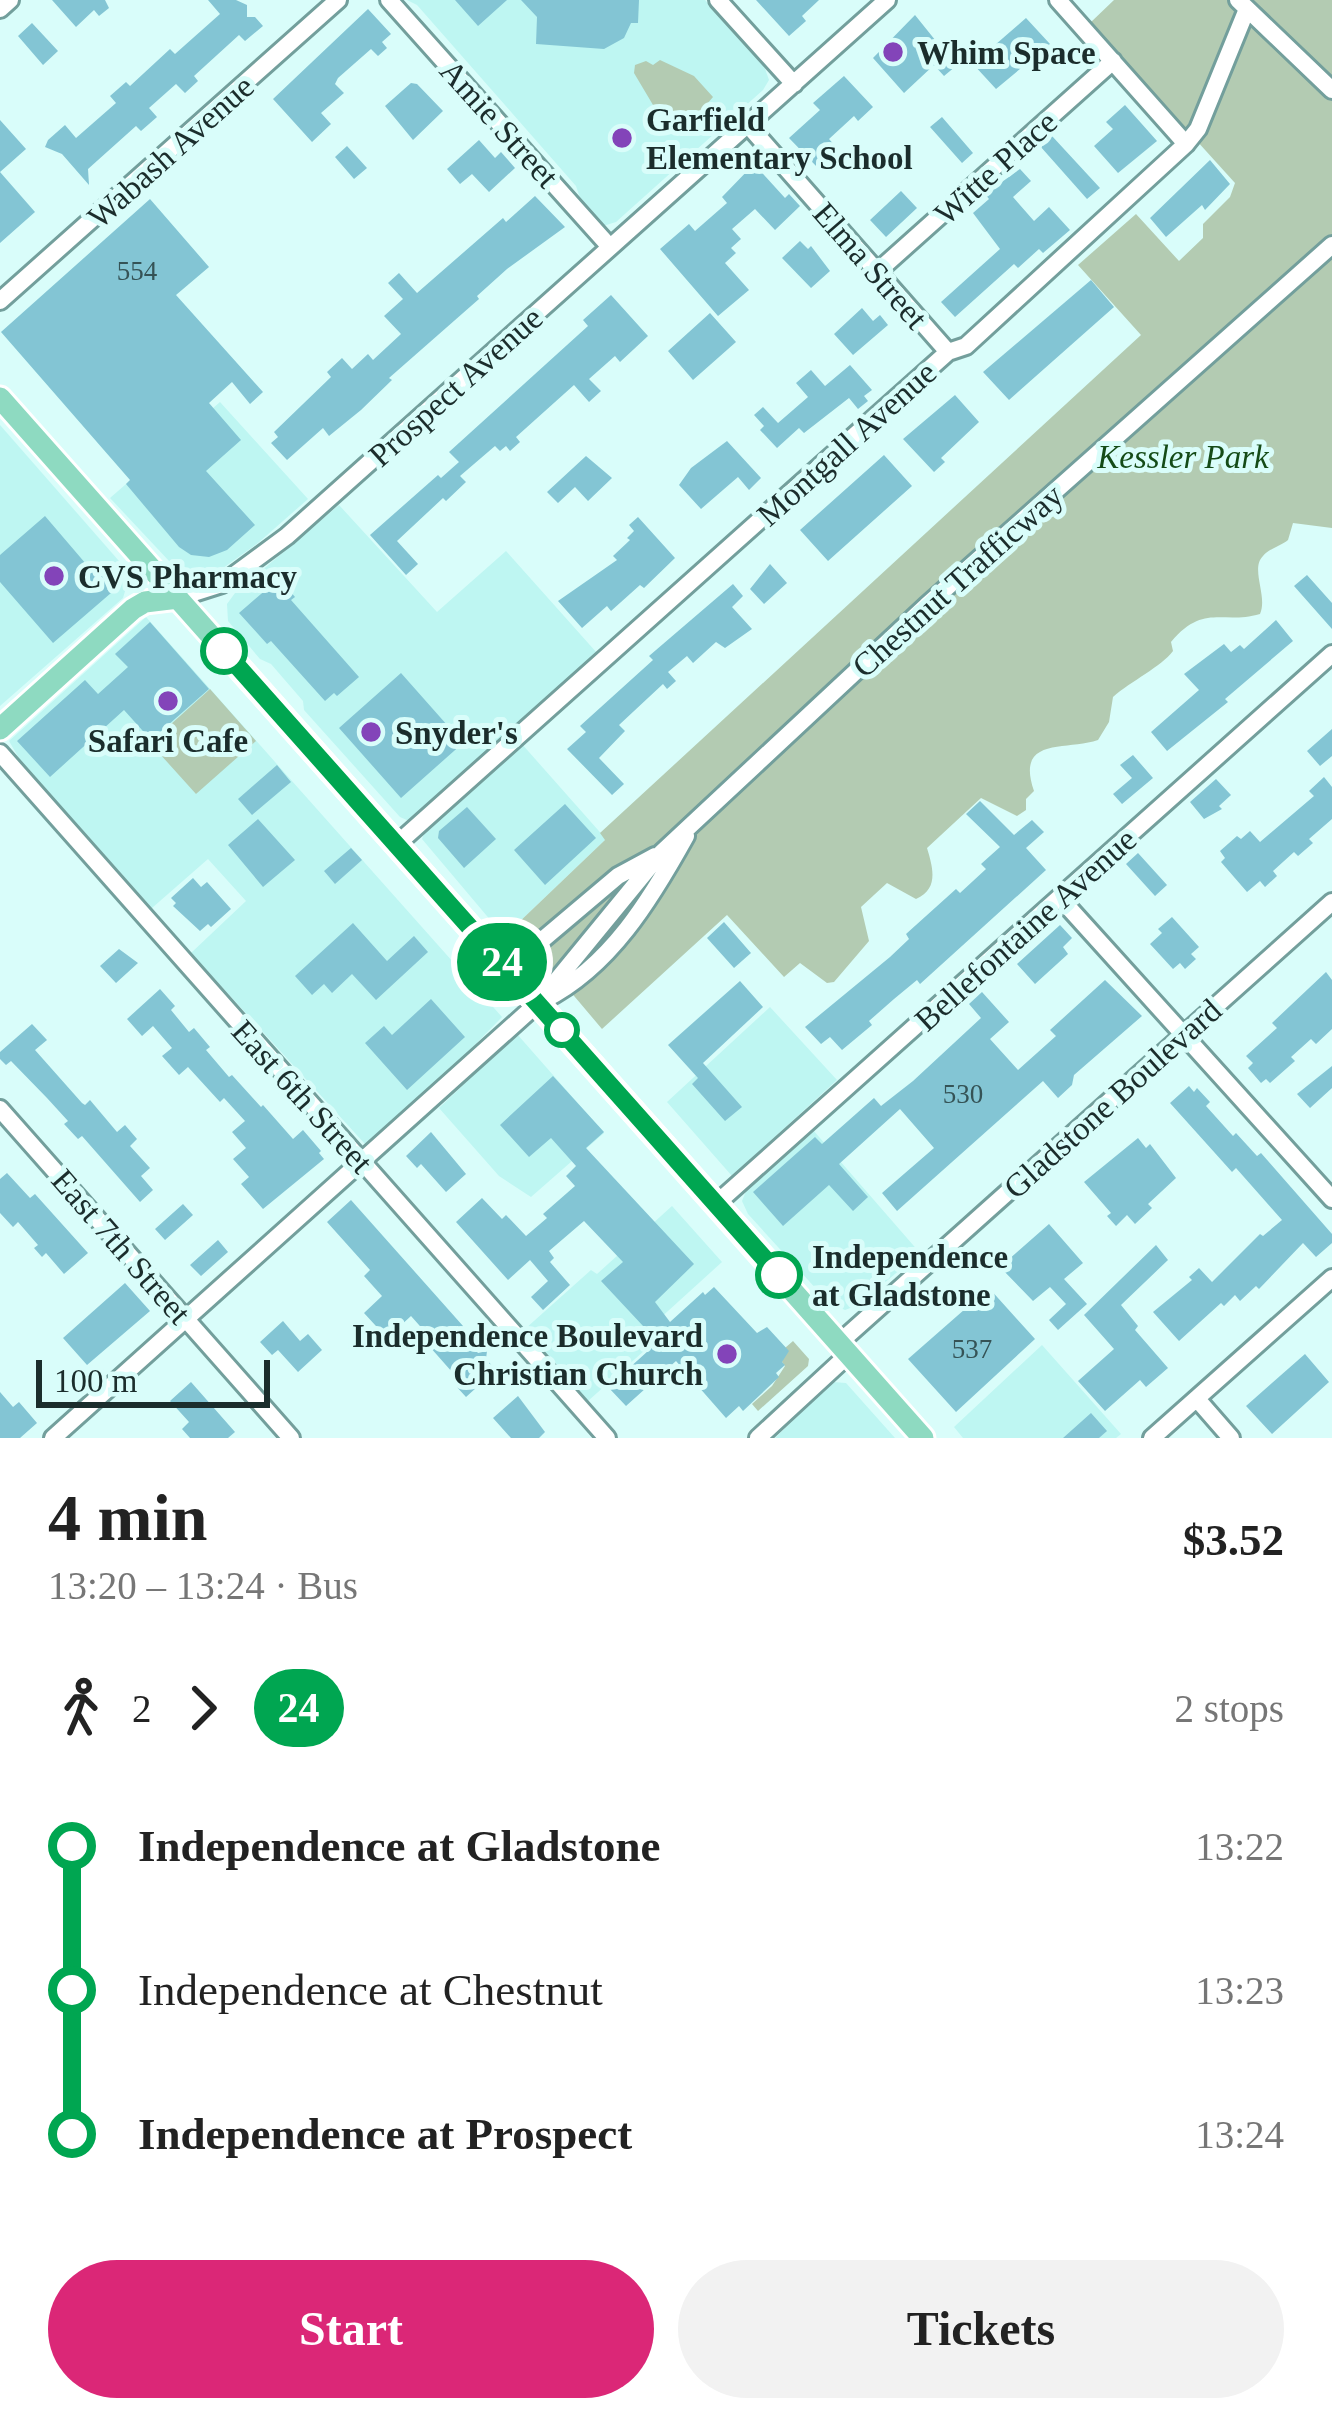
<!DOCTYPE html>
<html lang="en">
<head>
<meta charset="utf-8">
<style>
	:root { --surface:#fff; --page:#f2f2f2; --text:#222; --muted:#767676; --accent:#db2777 }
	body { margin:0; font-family:Georgia,serif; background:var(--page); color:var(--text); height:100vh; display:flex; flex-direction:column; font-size:45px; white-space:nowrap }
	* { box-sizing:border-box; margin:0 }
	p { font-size:39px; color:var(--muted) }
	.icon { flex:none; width:66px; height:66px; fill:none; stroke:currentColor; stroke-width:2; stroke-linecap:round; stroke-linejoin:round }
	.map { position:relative; height:1438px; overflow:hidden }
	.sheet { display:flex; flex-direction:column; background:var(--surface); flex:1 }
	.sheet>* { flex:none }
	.badge { padding:0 24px; border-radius:39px; font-size:42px; line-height:78px }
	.scale { position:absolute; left:36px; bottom:30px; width:234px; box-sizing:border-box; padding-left:12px; border:6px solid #1b2d2c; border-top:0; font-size:33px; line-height:42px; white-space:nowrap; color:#1b2d2c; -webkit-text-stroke:9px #d9fdfa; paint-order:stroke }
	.map>.badge { position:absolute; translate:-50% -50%; box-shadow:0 0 0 6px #fff }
	.legs { display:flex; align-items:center; gap:18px; height:132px; padding:0 48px; font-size:39px }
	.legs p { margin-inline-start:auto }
	.summary { display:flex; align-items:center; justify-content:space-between; height:204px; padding:0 48px }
	h1 { font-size:66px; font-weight:700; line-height:90px }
	.action { display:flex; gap:24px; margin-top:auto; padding:24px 48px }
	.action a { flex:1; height:138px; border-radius:72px; background:var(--accent); color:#fff; font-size:48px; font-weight:700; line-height:138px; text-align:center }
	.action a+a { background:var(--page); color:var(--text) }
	ul { padding:0 48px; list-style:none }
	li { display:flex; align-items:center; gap:42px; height:144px; font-size:45px }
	li i { display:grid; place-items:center; width:18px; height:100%; margin:0 15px; background:currentColor }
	li i::after { content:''; width:30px; height:30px; margin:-15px; border:9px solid; border-radius:50%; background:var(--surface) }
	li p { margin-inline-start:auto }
	li:first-child i { background:linear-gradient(#0000 50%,currentColor 0) }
	li:last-child i { background:linear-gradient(currentColor 50%,#0000 0) }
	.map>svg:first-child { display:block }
</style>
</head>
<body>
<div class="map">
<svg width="1332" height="1438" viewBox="0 0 1332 1438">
	<rect width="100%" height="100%" fill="#d9fdfa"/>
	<path fill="#bef6f2" d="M407,0h298l58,63 6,17 -6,10 -147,132 -13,4 -20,-19 -7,-21 -159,-181z
		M220,402l88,97 -50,44 -53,38 -11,2 -9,-5 -75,-80z
		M0,425l126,144 2,12 -5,17 -123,108z
		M339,505l98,107 69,-61 91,102 -188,168 -9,-4 -96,-107 -1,-9 -32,-37 -11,-5 -32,-38 -1,-17 8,-11z
		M146,617l356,400 -40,41 -97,86 -174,-191 55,-52 -38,-42 -56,49 -132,-148 -11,-19z
		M521,743l85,96 -90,86 14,17 -10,4 -12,-5 -86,-102 3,-8z
		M770,1007l67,73 -105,96 -65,-74z
		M517,1034l87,99 -73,64 -32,-21 -60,-68z
		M813,1130l107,123 -62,52 -13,5 -16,-7 -81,-89 -6,-13 4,-10z
		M672,1206l50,56 -76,69 8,11 -66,59 -63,-72 66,-59 6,4z
		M1042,1345l79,89 -5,4h-153l-9,-11z
		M833,1382l13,1 49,55h-120z"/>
	<path fill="#b3cbb2" d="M1114,0h218v528l-39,-5 -5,17c-7,6 -20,9 -25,16 -13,13 5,40 -3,58 -38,11 -56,-11 -89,28l2,9c-12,16 -42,30 -60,46l-4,25 -11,18c-32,11 -83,-4 -64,51l-8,8v11l-9,6 -36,-18 -54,50c6,20 12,41 -11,51l-29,-16 -26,24 8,34 -35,41 -7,1 -27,-20 -16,14 -57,-62 -125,114 -87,-103 90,-86 -5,-7 541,-498 -63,-70 58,-51 43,47 24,-23v-14l27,-27 5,-14 -145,-160z
		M660,60l34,16 19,21 -12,14h-7l-4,9 -14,8 -20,-18 -22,-37 1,-8 11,-4 7,4z
		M210,689l46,52 -60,53 -46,-51z
		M793,1341l16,18 -1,7 -50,45 -6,-7 20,-18 13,-20 -3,-4 3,-14z"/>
	<path fill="#83c5d4" d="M52,0h53l4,8 -10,8 -5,-6 -18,17z
		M208,0h28l11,5v12h8l8,9 -18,15 -6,-6 -45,41 4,5 -13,12 -9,-9 -27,24 8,9 -16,14 -5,-5 -48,43 1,16 -27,-31 -17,-7 3,-7 17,-15 11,13 40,-35 -6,-7 16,-14 4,4 40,-37 5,5 45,-40z
		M455,0h52l-29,26z
		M521,0h118l-1,23h-7l-7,15 -20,11 -68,-5 1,-27z
		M756,0h63l-17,16 4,5 -17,15z
		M368,9l23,25 -9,8 5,6 -9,8 -7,-7 -33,29 -3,6 9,9 -23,20 10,11 -19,18 -39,-43z
		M915,15l41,51 -12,10 -10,-11 -30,28 -31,-35z
		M1026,18l24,26 -54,45 -23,-25z
		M32,23l26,28 -15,14 -25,-29z
		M844,76l29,31 -15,14 -4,-5 -25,23 8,9 -20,19 -28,-29 31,-28 -7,-7z
		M411,83l6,1 26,27 -30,29 -28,-34z
		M1125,105l32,36 -39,32 -24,-27 19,-17 -7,-7z
		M942,117l31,36 -11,10 -32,-36z
		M0,120l26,29 -26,23 35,40 -35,31z
		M1052,136l48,52 -13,11 -47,-53z
		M479,140l16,18 6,-6 14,16 -26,24 -17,-18 -12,10 -13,-15z
		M347,146l20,22 -13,11 -19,-22z
		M1210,160l20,24 -25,26 -3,-5 -36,32 -16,-19z
		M754,164l31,34 4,-4 11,12 -25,24 -20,-21 -23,20 9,10 -10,9 5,5 -11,10 24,27 -31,26 -58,-67 29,-25 6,7 32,-28 -5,-6z
		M1020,169l11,12 -18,16 21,24 15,-14 21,23 -27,23 -4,-4 -21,19 -4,-4 -59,53 -14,-15 59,-53 -27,-36 16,-14 -4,-5z
		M901,191l16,17 -31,29 -16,-17z
		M535,196l30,31 -58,42 -30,27 2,3 -90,79 3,2 -31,30 -32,26 -6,-8 -36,32 -16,-17 7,-6 -4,-5 57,-55 -4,-5 15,-14 10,11 16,-15 5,6 28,-26 -17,-18 19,-17 -15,-16 11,-10 18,20 86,-75 3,4z
		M150,199l59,68 -33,28 87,97 -13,12 -18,-22 -23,21 32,37 -35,31 49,54 -28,25 -18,7 -18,-2 -12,-8 -53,-63 4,-4 -129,-148z
		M800,241l8,8 3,-3 19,25 -19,17 -29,-30z
		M1091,280l23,27 -105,93 -26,-28z
		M611,295l37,41 -28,26 -5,-6 -26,23 12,12 -12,11 -15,-17 -58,52 4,5 -10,9 -4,-5 -6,5 -5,-5 -35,30 6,6 -20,19 -3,-3 -46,43 21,23 -12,11 -36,-40 68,-60 3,3 18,-16 -10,-10 139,-126 -5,-6z
		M862,308l11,13 7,-6 8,10 -35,30 -19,-21z
		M710,313l26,29 -43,38 -25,-29z
		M850,365l22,25 -8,6 4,5 -10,8 -9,-11 -45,35 -5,-5 -22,20 -17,-18 4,-4 -10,-11 9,-8 15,16 30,-26 -12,-14 15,-13 14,16z
		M955,395l24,27 -38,36 4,4 -11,10 -31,-33z
		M727,441l34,37 -12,12 -11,-13 -37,32 -22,-24 12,-17z
		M884,455l28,31 -84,75 -28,-31z
		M586,456l26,22 -24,23 -13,-14 -17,16 -11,-11z
		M45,516l47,55 7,-6 15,18 -7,6 4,4 -58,50 -53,-61v-27z
		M638,517l37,41 -31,30 -4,-3 -29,26 -4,-5 -25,22 -24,-27 59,-41 -4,-4 17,-16 -3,-2 7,-7 -5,-6z
		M770,564l17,19 -23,21 -14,-15z
		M1307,575l25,28v26l-38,-43z
		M275,582l5,6 4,-4 11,13 -4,3 68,77 -22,19 -3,-3 -9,8 -54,-60 -4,3 -28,-31z
		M733,584l10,12 -11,11 20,22 -27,19 -9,-6 -23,21 -6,-7 -19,16 8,9 -9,8 -4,-5 -44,41 6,6 -26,27 25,26 -12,11 -45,-46 19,-17 -6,-6 73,-66 -4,-4z
		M1276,620l17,21 -68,58 3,3 -61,49 -16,-19 48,-42 -15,-16 40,-30 7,8 9,-7 4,4z
		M150,622l59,67 -58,51 -27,-30 -74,67 -33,-36 68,-61 13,14 30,-27 -13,-13z
		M401,673l62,70 -62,55 -62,-70z
		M1332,729v27l-12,10 -13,-15z
		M1133,755l20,23 -31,26 -9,-10 19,-16 -12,-13z
		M277,765l14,17 -39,33 -14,-16z
		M1324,777l8,10v32l-23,20 4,4 -15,13 -4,-4 -21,19 4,5 -12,11 -5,-6 -13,11 -26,-30 4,-4 -5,-7 17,-15 4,3 9,-8 10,11 54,-46 -5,-5z
		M1216,779l15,16 -12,11 3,3 -18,10 -14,-17z
		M980,801l34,34 18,-15 12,12 -18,16 20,22 -126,114 -3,-4 -23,19 -25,22 3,4 -30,25 -12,-13 -9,7 -16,-17 85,-70 19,-18 -3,-5 50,-45 4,4 26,-24 -5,-5 19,-17 -34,-33z
		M565,804l31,34 -51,47 -31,-35z
		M467,807l29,32 -32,29 -26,-30 1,-7z
		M258,819l37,41 -32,27 -35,-42z
		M351,848l11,12 -27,24 -11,-13z
		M1138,853l29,32 -12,11 -29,-32z
		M193,878l8,9 6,-5 24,27 -20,18 -3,-3 -8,7 -27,-25 3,-3 -5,-5z
		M1172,917l27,30 -8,7 5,5 -11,10 -5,-6 -7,6 -23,-25 12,-11 -4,-4z
		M724,922l27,31 -17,15 -27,-30z
		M353,923l34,38 27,-25 14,16 -52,48 -24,-26 -20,19 -8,-9 -12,11 -17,-19z
		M1060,925l12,13 -9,9 5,7 -33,30 -18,-20z
		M119,949l19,14 -22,20 -16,-17z
		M1326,972l6,8v49l-16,15 -5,-5 -20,18 4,4 -25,22 -4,-4 -5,4 -13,-15 5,-5 -7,-7 31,-28 -5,-5z
		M1105,980l37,36 -68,59 -2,10 -14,13 -15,-17 -146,130 -15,-18 52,-45 -34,-39 -61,55 29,33 -15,14 -24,-26 -46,41 -30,-34 62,-55 7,7 52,-46 7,8 32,-25 68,-63 -12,-14 13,-12 27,30 -19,17 28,31 38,-34 -6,-6z
		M740,981l23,26 -60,56 39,44 -17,14 -33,-37 6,-6 -30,-33z
		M160,989l15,17 -4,4 18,22 5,-4 16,19 -4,3 23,27 3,-2 29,32 2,-2 30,34 10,-9 18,21 -2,2 5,6 -61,50 -22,-25 8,-7 -16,-18 13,-11 -14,-16 13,-11 -21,-23 -4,4 -32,-35 -9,8 -17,-19 10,-8 -19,-22 -11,10 -15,-17z
		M431,999l34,38 -58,53 -42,-47 19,-17 8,9z
		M32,1024l15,16 -12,10 47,53 3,2 5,-5 27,32 8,-7 12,14 -7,7 20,22 -9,8 12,14 -13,12 -58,-66 -4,3 -14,-15 4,-3 -21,-23 -36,-37 -5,4 -6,-6v-7z
		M1332,1066v22l-22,20 -13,-14z
		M553,1076l51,56 -18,16 108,116 -39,38 15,20 33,-30 2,3 9,-8 43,46 10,-6 22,24 -7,11 3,3 -9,8 3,4 -36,34 -4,-5 -13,12 -50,-57 -50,45 -18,-19 50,-45 -57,-61 22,-19 -39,-41 -35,30 5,7 -4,4 20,23 -27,25 -12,-13 17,-16 -18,-21 -22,20 -52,-58 26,-24 20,21 4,-4 20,21 21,-18 -4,-4 32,-28 -9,-10 10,-10 -25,-28 -22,19 -29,-32z
		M1189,1086l5,6 3,-4 13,14 -4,4 27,30 3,-3 21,23 4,-3 71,81v9l-16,14 -13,-14 -44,46 -3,-3 -16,15 -5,-6 -11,11 -3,-3 -42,38 -26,-29 39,-32 -3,-3 10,-9 13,14 48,-48 3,2 19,-16 -46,-52 -4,4 -62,-69z
		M431,1132l35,42 -20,18 -25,-28 -4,4 -11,-12z
		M1138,1138l8,10 4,-4 26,34 -28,26 4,4 -17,16 -8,-9 -11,11 -9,-10 4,-3 -27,-31z
		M7,1173l23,25 5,-4 53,59 -24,21 -18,-21 -4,4 -8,-9 4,-3 -20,-23 -5,5 -13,-14v-34z
		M351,1200l112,126 -5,4 20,23 9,-2 -1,8 10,11 -30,27 -11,-12 5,-4 -38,-43 5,-4 -16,-18 -24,22 -23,-25 18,-17 -18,-20 6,-6 -43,-48z
		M183,1204l10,11 -28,25 -10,-11z
		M1049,1224l34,39 -19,16 23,25 -29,26 -9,-10 17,-16 -16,-17 -17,14 -33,-34z
		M218,1240l10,12 -27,24 -11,-11z
		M1156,1245l12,15 -47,45 17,21 -3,4 33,38 -22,19 -6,-7 -35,31 -27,-30 36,-32 -30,-34z
		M125,1283l25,28 -63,54 -24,-27z
		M989,1288l46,51 -79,73 -48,-53z
		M283,1321l17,20 8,-7 14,16 -24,22 -20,-22 -6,5 -12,-13z
		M1305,1354l24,28 -57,52 -26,-28z
		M191,1382l44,50 -7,6h-38l-8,-9 7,-7 -19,-21z
		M0,1392l13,15 6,-5 18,21 -17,15h-20z
		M518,1396l27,36 -6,6h-28l-18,-20z
		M1091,1413l16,18 -8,7h-36z"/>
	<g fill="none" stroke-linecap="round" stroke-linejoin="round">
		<g stroke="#739f9c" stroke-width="22">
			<path id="minor" d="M389,0l221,247
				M718,0l76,84
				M1058,0l128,144
				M1238,0l94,90
				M0,9l10,-9
				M748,125l200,227
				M877,272l236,-211
				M0,301l338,-301
				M178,598l44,-14 65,-48 600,-536
				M0,753l607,685
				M396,845l552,-493 18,-6 220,-202 12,-15 49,-120
				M1060,898l272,301
				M508,969l110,-93 37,-20
				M544,1000c66,-33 107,-101 142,-164
				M0,1109l291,329
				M716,1204l616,-550
				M839,1343l493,-441
				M1197,1399l34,39
				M53,1438l485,-435 123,-150 265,-247 406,-361
				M758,1438l91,-84
				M1152,1438l180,-160"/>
		</g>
		<g stroke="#fff" stroke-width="27">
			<path id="major" d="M0,398l923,1040
				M0,729l133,-120 12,-7 33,-4"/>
		</g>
		<use href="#minor" stroke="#fff" stroke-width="16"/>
		<use href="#major" stroke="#8edac1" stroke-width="21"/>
	</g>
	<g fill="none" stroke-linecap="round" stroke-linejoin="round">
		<g stroke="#fff" stroke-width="27">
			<path id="line-1" d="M224,651l555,624"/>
		</g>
		<use href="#line-1" stroke="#00a651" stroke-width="18"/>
	</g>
	<g fill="#8344b9" stroke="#d9fdfa" stroke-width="4.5">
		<circle cx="893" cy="52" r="12"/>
		<circle cx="622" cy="138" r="12"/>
		<circle cx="54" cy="576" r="12"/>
		<circle cx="168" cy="701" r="12"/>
		<circle cx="371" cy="732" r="12"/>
		<circle cx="727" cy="1354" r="12"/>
	</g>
	<g fill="#fff" stroke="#00a651" stroke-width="6">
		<circle cx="224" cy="651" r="21"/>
		<circle cx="562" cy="1030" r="15"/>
		<circle cx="779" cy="1275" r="21"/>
	</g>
	<g text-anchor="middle" stroke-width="10" stroke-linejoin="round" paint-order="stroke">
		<g font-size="27" fill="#355356">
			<text x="137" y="280">554</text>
			<text x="963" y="1103">530</text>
			<text x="972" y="1358">537</text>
		</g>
		<g font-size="33" font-weight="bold" fill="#1b2d2c" stroke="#d9fdfa" text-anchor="start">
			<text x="917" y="64">Whim Space</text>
			<text x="646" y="131">Garfield<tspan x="646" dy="38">Elementary School</tspan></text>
			<text x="78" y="588">CVS Pharmacy</text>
			<text x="395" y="744">Snyder's</text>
			<text x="168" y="752" text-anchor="middle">Safari Cafe</text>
			<text x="703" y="1347" text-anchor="end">Independence Boulevard<tspan x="703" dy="38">Christian Church</tspan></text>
		</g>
		<g font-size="33" fill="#1b2d2c" stroke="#d9fdfa">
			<text transform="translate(500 123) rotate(48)" y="12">Amie Street</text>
			<text transform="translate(170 151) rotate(-42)" y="12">Wabash Avenue</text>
			<text transform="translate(995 167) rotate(-42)" y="12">Witte Place</text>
			<text transform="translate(871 265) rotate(49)" y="12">Elma Street</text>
			<text transform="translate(455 386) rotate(-42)" y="12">Prospect Avenue</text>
			<text transform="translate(846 443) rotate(-42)" y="12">Montgall Avenue</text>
			<text transform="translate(957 580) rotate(-42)" y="12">Chestnut Trafficway</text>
			<text transform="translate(1025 929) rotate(-42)" y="12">Bellefontaine Avenue</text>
			<text transform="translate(303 1096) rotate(48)" y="12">East 6th Street</text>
			<text transform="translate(1112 1098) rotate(-42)" y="12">Gladstone Boulevard</text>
			<text transform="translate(122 1246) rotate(49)" y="12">East 7th Street</text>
		</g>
		<g font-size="33" font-style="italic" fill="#154b17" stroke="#d9fdfa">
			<text x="1183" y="468">Kessler Park</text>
		</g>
		<g font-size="33" font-weight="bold" fill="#1b2d2c" stroke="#d9fdfa" text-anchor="start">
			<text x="812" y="1268">Independence<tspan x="812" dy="38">at Gladstone</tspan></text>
		</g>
	</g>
</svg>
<div class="scale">100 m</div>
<b class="badge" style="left:502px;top:962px;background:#00a651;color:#fff">24</b>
</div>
<section class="sheet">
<div class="summary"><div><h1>4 min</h1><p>13:20 – 13:24 · Bus</p></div><b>$3.52</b></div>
<div class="legs"><svg class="icon" aria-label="walk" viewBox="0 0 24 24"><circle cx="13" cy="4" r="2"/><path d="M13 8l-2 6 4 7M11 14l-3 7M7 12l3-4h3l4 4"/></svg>2<svg class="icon" aria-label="forward" viewBox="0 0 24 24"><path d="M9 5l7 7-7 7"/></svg><b class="badge" style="background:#00a651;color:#fff">24</b><p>2 stops</p></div>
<ul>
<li><i style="color:#00a651"></i><b>Independence at Gladstone</b><p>13:22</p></li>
<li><i style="color:#00a651"></i><span>Independence at Chestnut</span><p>13:23</p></li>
<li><i style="color:#00a651"></i><b>Independence at Prospect</b><p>13:24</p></li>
</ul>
<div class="action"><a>Start</a><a>Tickets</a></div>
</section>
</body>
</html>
